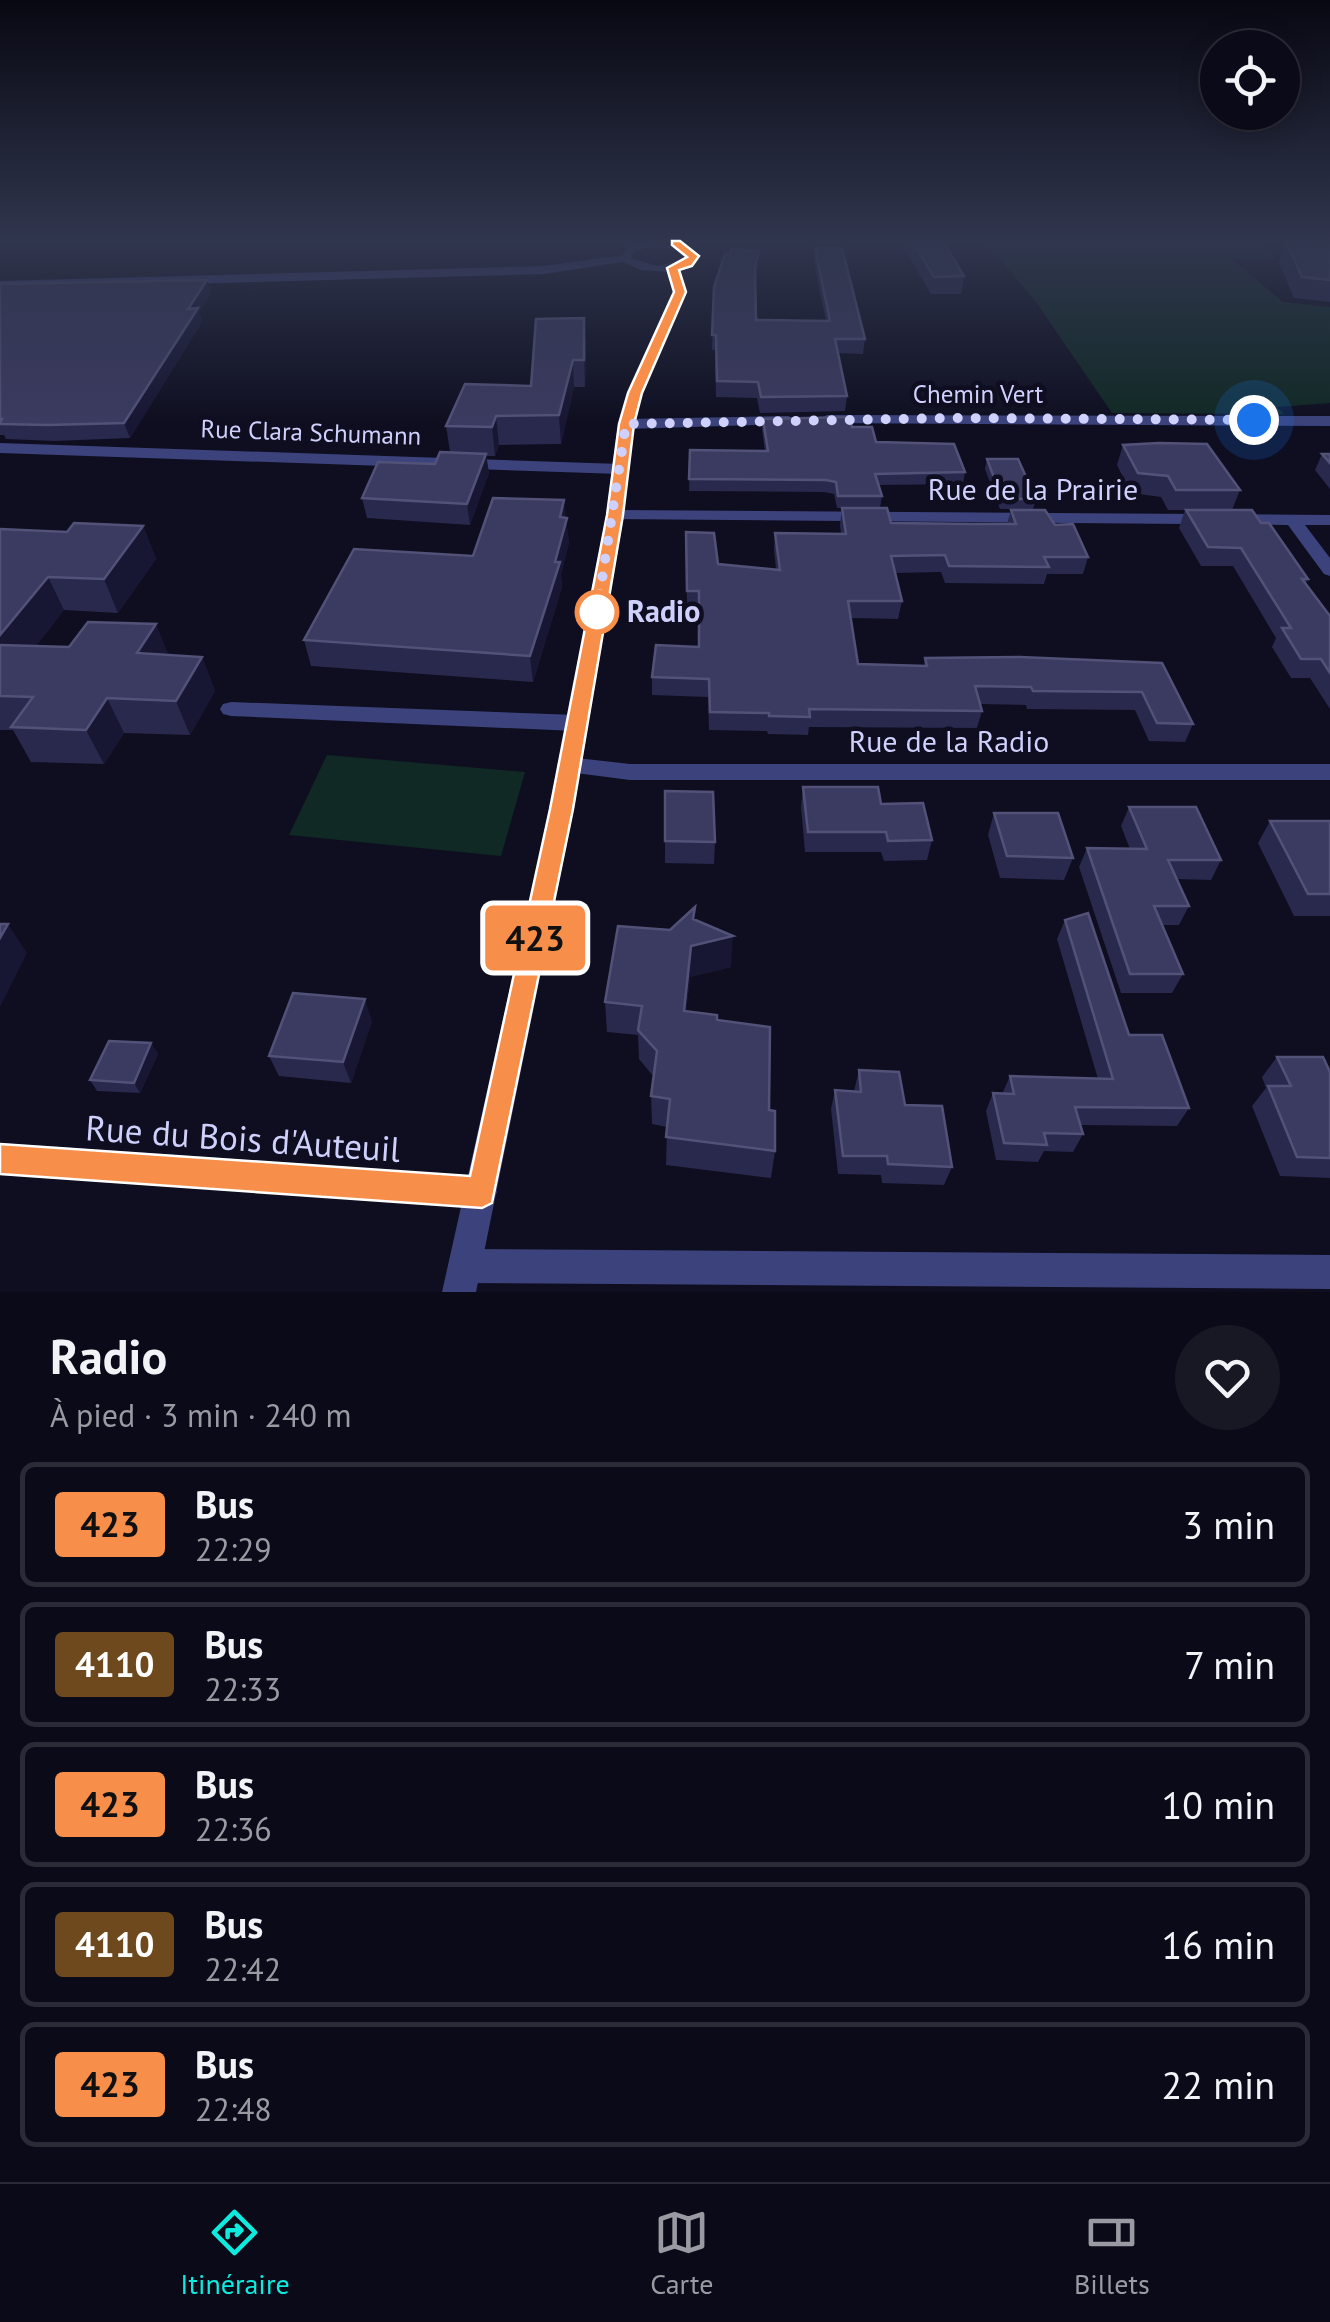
<!DOCTYPE html>
<html lang="fr">
<head>
<meta charset="utf-8">
<style>
	:root { --surface:#0a0a18; --page:#181825; --text:#f1f3f6; --muted:#999aa2; --line:#2a2b37; --accent:#0debde }
	body { margin:0; font-family:"PT Sans",sans-serif; background:var(--page); color:var(--text); height:100vh; display:flex; flex-direction:column; font-size:38px; white-space:nowrap }
	* { box-sizing:border-box; margin:0 }
	p { font-size:32px; color:var(--muted) }
	.icon { flex:none; width:55px; height:55px; fill:none; stroke:currentColor; stroke-width:2; stroke-linecap:round; stroke-linejoin:round }
	.map { position:relative; height:1292px; overflow:hidden }
	.details { display:flex; flex-direction:column; background:var(--surface); flex:1 }
	.details>* { flex:none }
	.badge { padding:0 20px; border-radius:8px; font-size:35px; line-height:65px }
	.controls { position:absolute; left:1200px; top:30px; display:grid; gap:20px }
	.controls a { display:grid; place-items:center; width:100px; height:100px; border-radius:50%; background:var(--surface); box-shadow:0 5px 25px #0003,0 0 0 2px var(--line); font-size:50px }
	.you { position:absolute; width:50px; height:50px; margin:-25px; border:8px solid #fff; border-radius:50%; background:#1a73e8; box-shadow:0 0 0 15px #1a73e833 }
	.map>.badge { position:absolute; translate:-50% -50%; box-shadow:0 0 0 5px #fff }
	.round { display:grid; place-items:center; flex:none; width:105px; height:105px; border-radius:52px; background:var(--page) }
	.summary { display:flex; align-items:center; justify-content:space-between; height:170px; padding:0 50px }
	h1 { font-size:48px; font-weight:700; line-height:75px }
	ul { padding:0; list-style:none }
	li { display:flex; align-items:center; gap:30px; height:125px; margin:0 20px 15px; padding:0 30px; border:5px solid var(--line); border-radius:15px }
	li div { flex:1 }
	li b { display:block; font-size:38px }
	li em { font-style:normal }
	li .badge { min-width:110px; font-weight:700; text-align:center }
	.tab-bar { display:flex; justify-content:space-around; align-items:center; height:140px; border-top:2px solid var(--line); background:var(--surface); font-size:28px; color:var(--muted) }
	.tab-bar a { display:grid; justify-items:center; gap:5px }
	.tab-bar .on { color:var(--accent) }
	.map>svg:first-child { display:block }
</style>
</head>
<body>
<div class="map">
<svg width="1330" height="1292" viewBox="0 0 1330 1292">
	<rect width="100%" height="100%" fill="#0e0e20"/>
	<path fill="#112925" d="M986,243h268l23,11 -5,6 -40,-1 51,43 47,5v96l-53,4 7,7 -172,-1 -76,-111z
		M327,755l198,17 -24,84 -212,-21z"/>
	<g fill="none" stroke-linecap="round" stroke-linejoin="round">
		<path fill="#3c437c" fill-rule="evenodd" d="M625,255l6,4 -2,2 -85,13 -544,15v-8l544,-15z
			M827,415l503,1v10l-508,-3 -3,-3z
			M788,416l5,2v6l-167,5 -8,-5 8,-5z
			M0,443l620,21 8,5 -8,5 -620,-21z
			M615,510l715,5v10h-25l25,33v18l-6,-2 -36,-49 -679,-6 -3,-4z
			M231,702l345,13 8,3 3,5 -3,5 -8,3 -345,-15 -8,-2 -3,-5 3,-5z
			M568,757l62,7h700v16h-700l-70,-9 -3,-6 3,-6z
			M0,1143l481,33 11,5 5,11 -5,11 -11,5 -481,-33z
			M465,1249l865,6v34l-865,-6 -12,-5 -5,-12 5,-12z"/>
		<path fill="#3c437c" fill-rule="evenodd" d="M639,243l54,4 5,13 -18,10 6,22 -44,101 -8,31 -10,91 -50,294 -98,483h-34l108,-483 56,-294 12,-91 10,-31 46,-101 -6,-20 -27,-2 -20,-9 6,-15zM655,246l29,6 2,7 -28,7 -27,-8 4,-7z"/>
	</g>
	<path fill="#29284d" d="M901,243h43l20,33 -3,18h-30z
		M1287,243l43,2v57l-36,-4 -15,-35z
		M815,248l50,91 -2,15 -25,-1 9,43 -2,15 -85,2 -3,-15 -41,-1 -1,-47h-3l2,-63 45,-23 -4,13 1,43 70,1 -12,-59z
		M0,284l211,9 -12,19 3,10 -72,116 -75,3 -49,-2 -2,-4h-4z
		M586,344l-1,43h-11l-13,57 -62,1 -4,11h-9l3,17 -19,52 -103,-7 -5,-20 73,-34 15,-12 -4,-26 85,-40z
		M763,419l89,8 24,15 89,30 -2,12 -84,1 3,11 -2,12h-43l-3,-14 -10,-2 -135,-1 1,-41 75,1 -3,-21z
		M1123,445l117,45 -8,20 29,13 47,56 -2,4 24,33v93l-20,-31h-19l-19,-31 4,-9 -43,-72h-32l-22,-38 6,-18h-17l-7,-13 -30,-4 -14,-28z
		M1322,454h8v35l-15,-19z
		M987,459l49,40 -3,10h-33l-15,-40z
		M842,508l49,15 116,1 4,-14 44,15 33,32 -5,17h-36l-3,10 -99,-1 -4,-11 -46,1 7,28 -4,18 -47,-1 7,46 66,2 1,-8 237,5 31,61 -8,18 -36,-1 -14,-31 -108,-1 -1,-4 -46,-1 2,7 -5,17 -168,-1 -1,8 -40,-1 -1,-3 -58,-1 -1,-33 -56,-2v-18l47,-30v-39h-12l-1,-76 32,32 58,5 -2,-19 1,-17 66,1 -1,-9z
		M565,517l4,25 -8,32 1,13 -29,95 -222,-16 -7,-26 169,-84z
		M143,526l13,33 -38,54 -54,-3 -28,36 166,11 13,34 -25,44 -66,-2 -20,31 -73,-2 -18,-32h-13v-201l67,3z
		M803,787l78,17 51,36 -5,20 -43,1 -3,-9h-76l-4,-45z
		M665,791l50,51 -1,22 -49,-1z
		M1129,807l92,53 -10,20 -34,-1 12,27 -10,19h-17l21,49 -11,19h-51l-42,-126 8,-19 43,1 -9,-23z
		M994,813l79,45 -9,22 -64,-2 -12,-43z
		M1270,821h60v95h-36l-36,-73z
		M694,919l37,48 -41,10 -4,35 31,8 52,90 6,41 -4,27 -105,-13 1,-38 -15,-3 -1,-28 3,-19 -15,-18 -1,-24 -31,-3 -2,-30 65,-72z
		M1065,920l64,115 60,73 -12,18 -97,-1 3,9 -10,18 -29,-1 -6,11 -42,-2 -10,-49 7,-18 9,1 8,-18 88,3 -41,-140z
		M372,1021l-21,62 -72,-7 -10,-20z
		M151,1043l7,11 -18,39 -43,-2 -7,-11z
		M1277,1057l53,15v106l-50,-2 -28,-70 14,-18 -4,-11z
		M859,1070l46,35 47,62 -8,18 -62,-2 -1,-8 -43,-1 -7,-65 4,-19 19,1z"/>
	<path fill="#171633" d="M207,280l4,13 -12,19 3,10 -72,116 -6,-15 64,-114z
		M584,318l2,26 -1,43 -1,-27z
		M573,360l1,27 -13,57 -2,-29z
		M496,416l3,29 -4,11 -3,-29z
		M486,454l3,19 -19,52 -3,-21z
		M564,500l5,42 -8,32 1,13 -29,95 -3,-26 25,-94 5,-45z
		M143,526l13,33 -38,54 -14,-34z
		M48,577l16,33 -53,68 -11,-20v-23z
		M156,624l14,34 -33,-5z
		M202,657l13,34 -25,44 -14,-34z
		M107,698l17,35 -20,31 -18,-34z
		M8,924l19,29 -27,54v-69z
		M733,936l-2,31 -41,10 -7,64 1,-30 7,-65z
		M365,999l7,22 -21,62 -8,-21z
		M151,1043l7,11 -18,39 -6,-10z"/>
	<path fill="#3b3a60" stroke="#525278" stroke-width="2.5" d="M913,243h31l20,33 -30,1z
		M1287,243l43,2v35l-28,-3z
		M815,248h27l23,91h-30l12,57 -86,1 -3,-15 -41,-1 -1,-46h-4l2,-48 11,-33h5l1,-5 28,2 -4,16 1,53 74,1z
		M207,280l-19,29 10,-1 -74,115 -76,2 -48,-1 2,-5h-2v-135z
		M584,318v42h-11l-14,55 -63,1 -4,11 -46,-1 19,-42 66,2 5,-67z
		M850,417l2,10h20l4,15 78,2 11,28 -90,2 7,22h-44l-2,-14 -10,-2 -137,-1 1,-29 78,1 -5,-32z
		M1159,443l48,1 33,46h-64l-8,-14 -30,-3 -15,-28z
		M440,452l46,2 -19,50 -105,-6 16,-36 57,2z
		M1322,454h8v9z
		M987,459h31l18,40h-34z
		M493,498l71,2 -4,17 7,1 -12,44h5l-30,94 -226,-16 50,-91 119,7z
		M842,508h45l4,15 82,1h43l-5,-14h34l10,15 18,-1 15,33h-44l5,10 -100,-1 -4,-11 -54,1 11,45h-54l10,63 69,2 -2,-8 95,-1 142,6 31,61 -36,-1 -15,-31 -109,-1 -2,-4 -56,-1 7,25 -173,-2 1,8 -41,-1v-3l-59,-1 -1,-33 -57,-2 4,-32 43,2v-56h-12l-1,-59 28,1 4,31 62,6 -5,-37 71,1z
		M1186,510h66l9,13h8l39,56h-6l28,37v57l-9,-14h-20l-19,-31h9l-50,-80 -33,-1z
		M74,523l69,3 -39,53 -56,-2 -48,58v-106l67,3z
		M88,622l68,2 -19,29 65,4 -26,44 -69,-3 -21,32 -75,-3 22,-30 -33,-1v-51l69,2z
		M803,787h75l3,17 42,-1 9,37 -44,1 -2,-9h-78z
		M665,791l48,1 2,50 -50,-1z
		M1129,807h67l25,53h-53l21,46h-35l29,68h-53l-43,-126 60,1z
		M994,813h64l15,45 -66,-2z
		M1270,821h60v73h-22z
		M695,907l-2,12 40,17 -42,10 -7,65 33,4v5l53,7 -1,83 6,1v40l-109,-14 4,-38 -19,-3 6,-45 -19,-21 4,-24 -37,-4 13,-76 52,4z
		M1088,913l41,122h33l27,73 -114,-1 8,27 -39,-1 3,12 -43,-2 -11,-50 21,1 -4,-18 103,3 -48,-159z
		M0,924h8l-8,14z
		M293,993l72,6 -22,63 -74,-6z
		M109,1041l42,2 -17,40 -44,-3z
		M1277,1057h46l7,15v86l-33,-1 -29,-71h23z
		M859,1070l40,2 6,33 37,1 10,61 -64,-3 -1,-8h-44l-8,-66 26,2z"/>
	<linearGradient id="sky" x2="0" y2="1"><stop stop-color="#080812"/><stop offset="0.57" stop-color="#30364e"/><stop offset="1" stop-color="#30364e" stop-opacity="0"/></linearGradient>
	<rect width="1330" height="424" fill="url(#sky)"/>
	<path fill="#f78f4b" stroke="#fff" stroke-width="2.5" d="M672,241h8l19,15 -7,10 -13,4 7,22 -44,101 -8,31 -11,91 -50,294 -81,394 -10,5 -482,-34v-30l470,32 80,-367 57,-294 12,-91 9,-31 46,-101 -7,-24 20,-11 -15,-12z"/>
	<g fill="none" stroke-linecap="round" stroke-linejoin="round">
		<path stroke="#cfd1fc" stroke-width="10" stroke-dasharray="0 18" d="M597,612l29,-188 330,-6 298,2"/>
	</g>
	<circle fill="#fff" stroke="#f78f4b" stroke-width="5" cx="597" cy="612" r="20"/>
	<g text-anchor="middle" stroke-width="9" stroke-linejoin="round" paint-order="stroke">
		<g font-size="25" fill="#cfd1fc" stroke="#0e0e20">
			<text x="978" y="403">Chemin Vert</text>
			<text transform="translate(311 432) rotate(2)" y="9">Rue Clara Schumann</text>
		</g>
		<g font-size="30" fill="#cfd1fc" stroke="#0e0e20">
			<text x="1033" y="500">Rue de la Prairie</text>
			<text x="949" y="752">Rue de la Radio</text>
		</g>
		<g font-size="30" font-weight="bold" fill="#cfd1fc" stroke="#0e0e20" text-anchor="start">
			<text x="627" y="622">Radio</text>
		</g>
		<g font-size="35" fill="#cfd1fc" stroke="#0e0e20">
			<text transform="translate(243 1139) rotate(4)" y="12">Rue du Bois d'Auteuil</text>
		</g>
	</g>
</svg>
<div class="controls">
<a><svg class="icon" aria-label="locate" viewBox="0 0 24 24"><circle cx="12" cy="12" r="6"/><path d="M12 2v4M12 18v4M2 12h4M18 12h4"/></svg></a>
</div>
<div class="you" style="left:1254px;top:420px"></div>
<b class="badge" style="left:535px;top:938px;background:#f78f4b;color:#111">423</b>
</div>
<section class="details">
<div class="summary"><div><h1>Radio</h1><p>À pied · 3 min · 240 m</p></div><a class="round"><svg class="icon" aria-label="heart" viewBox="0 0 24 24"><path d="M12 20l-8-8c-3-5 5-10 8-4 3-6 11-1 8 4z"/></svg></a></div>
<ul>
<li><span class="badge" style="background:#f78f4b;color:#111">423</span><div><b>Bus</b><p>22:29</p></div><em>3 min</em></li>
<li><span class="badge" style="background:#6e491e;color:#fff">4110</span><div><b>Bus</b><p>22:33</p></div><em>7 min</em></li>
<li><span class="badge" style="background:#f78f4b;color:#111">423</span><div><b>Bus</b><p>22:36</p></div><em>10 min</em></li>
<li><span class="badge" style="background:#6e491e;color:#fff">4110</span><div><b>Bus</b><p>22:42</p></div><em>16 min</em></li>
<li><span class="badge" style="background:#f78f4b;color:#111">423</span><div><b>Bus</b><p>22:48</p></div><em>22 min</em></li>
</ul>
</section>
<nav class="tab-bar">
<a class="on"><svg class="icon" aria-label="directions" viewBox="0 0 24 24"><path d="M12 3l9 9-9 9-9-9zM9 14v-3h6M13 9l2 2-2 2"/></svg>Itinéraire</a>
<a><svg class="icon" aria-label="map" viewBox="0 0 24 24"><path d="M3 6l6-2 6 2 6-2v14l-6 2-6-2-6 2zM9 4v14M15 6v14"/></svg>Carte</a>
<a><svg class="icon" aria-label="tickets" viewBox="0 0 24 24"><path d="M3 7h18v10H3zM15 7v10"/></svg>Billets</a>
</nav>
</body>
</html>
